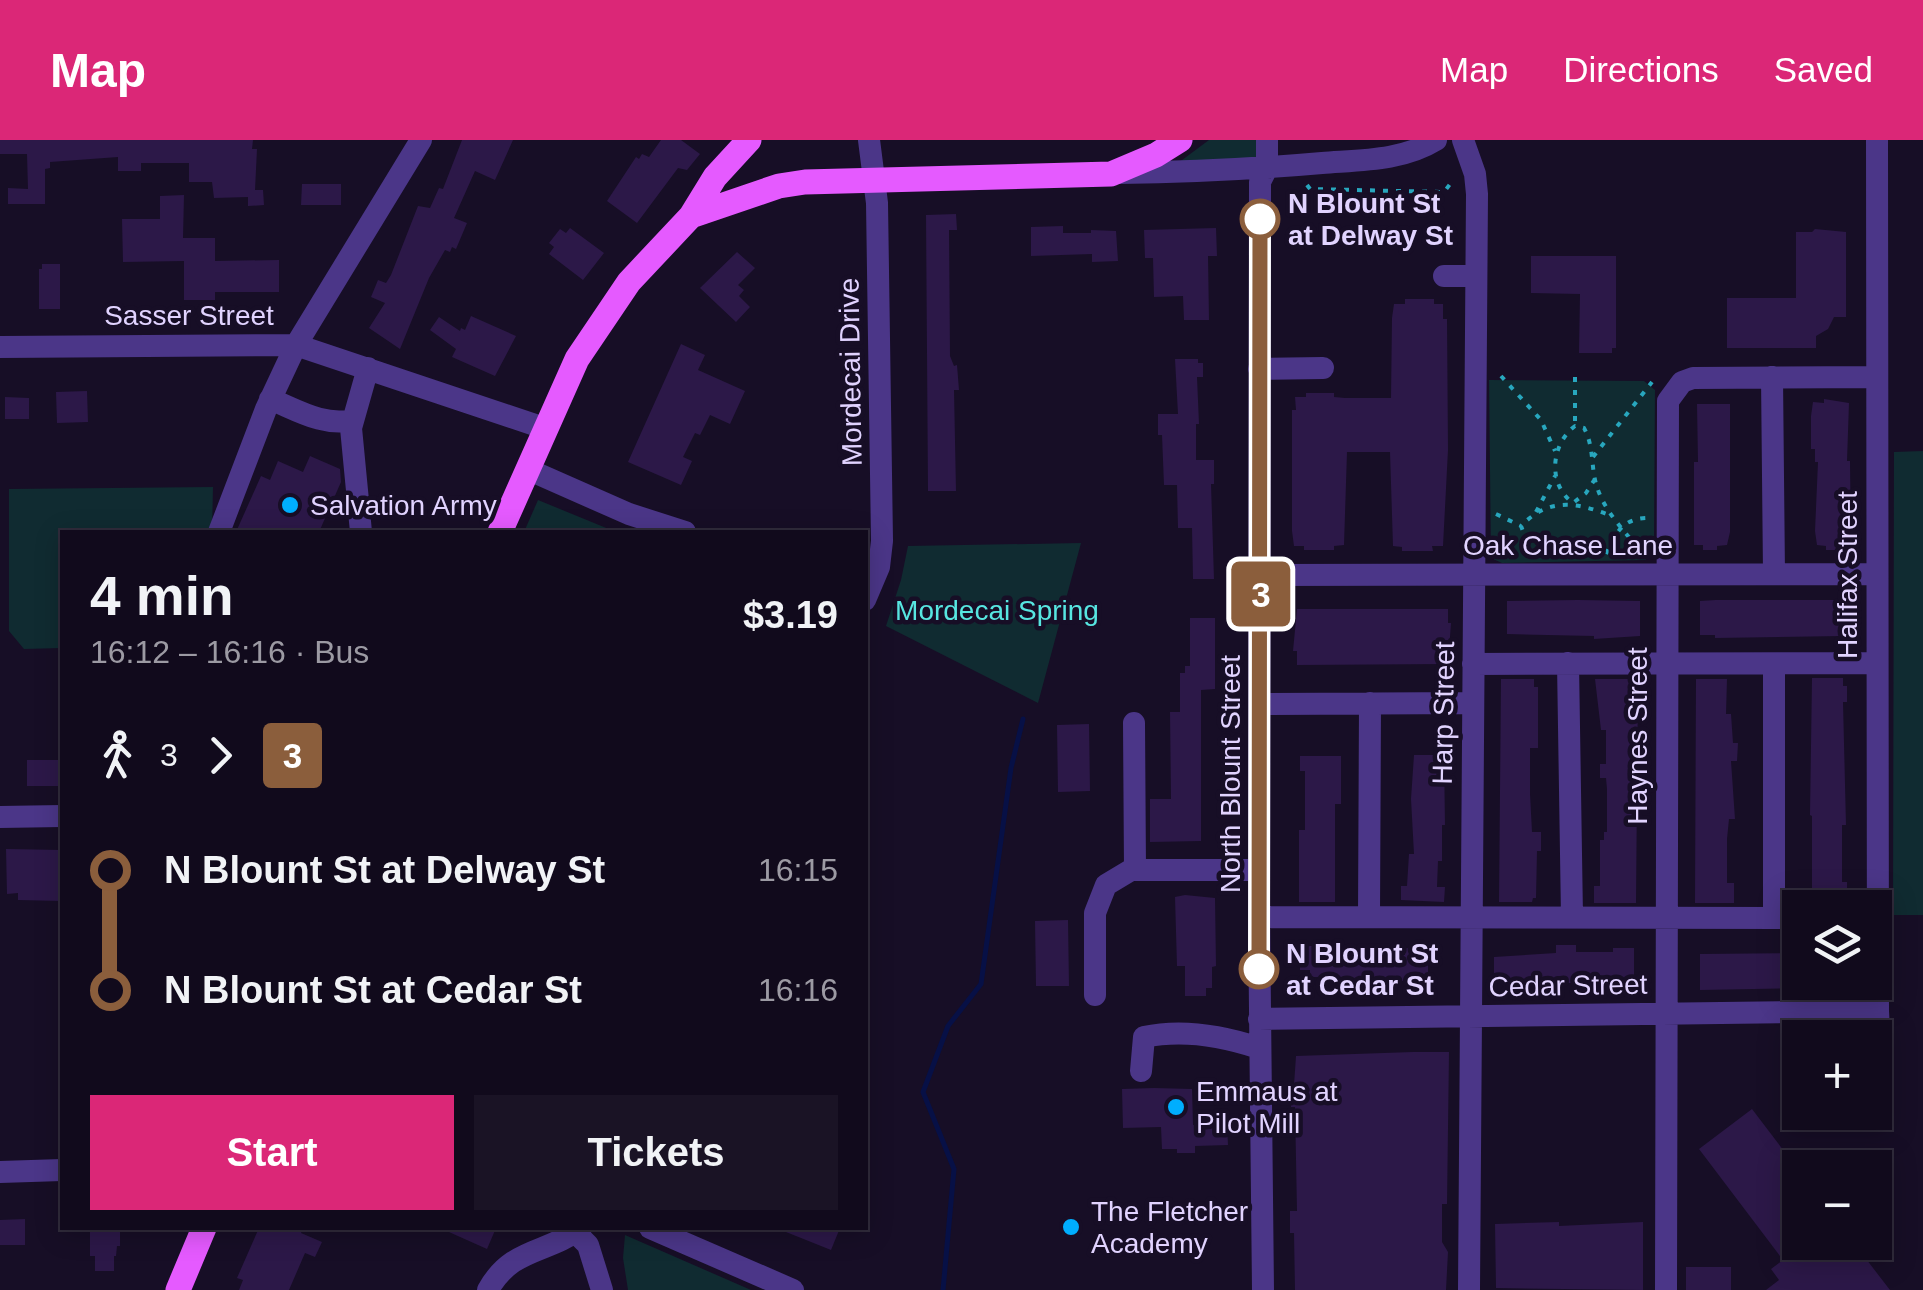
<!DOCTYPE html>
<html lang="en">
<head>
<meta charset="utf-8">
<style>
	:root { --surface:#110a1c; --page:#1a1325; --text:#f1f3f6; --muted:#9c9aa3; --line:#302b3b; --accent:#db2777 }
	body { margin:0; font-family:Arial,sans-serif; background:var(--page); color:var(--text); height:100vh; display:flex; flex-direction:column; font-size:38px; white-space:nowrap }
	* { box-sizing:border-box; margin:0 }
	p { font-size:32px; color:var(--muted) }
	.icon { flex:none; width:55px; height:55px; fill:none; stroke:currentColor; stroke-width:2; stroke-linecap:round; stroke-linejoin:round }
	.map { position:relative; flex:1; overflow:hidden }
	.details { position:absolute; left:60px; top:390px; width:808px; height:700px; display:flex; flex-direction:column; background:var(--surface); border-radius:0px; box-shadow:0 5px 25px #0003,0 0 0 2px var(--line) }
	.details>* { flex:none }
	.badge { padding:0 20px; border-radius:8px; font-size:35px; line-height:65px }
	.fabs { position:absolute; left:1782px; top:750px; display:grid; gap:20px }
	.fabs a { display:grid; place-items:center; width:110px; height:110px; border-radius:0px; background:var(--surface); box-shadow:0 5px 25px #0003,0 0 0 2px var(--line); font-size:50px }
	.map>.badge { position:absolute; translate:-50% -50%; box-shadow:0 0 0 5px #fff }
	.legs { display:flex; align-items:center; gap:15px; height:110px; padding:0 30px; font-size:32px }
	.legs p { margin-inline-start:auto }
	.headline { display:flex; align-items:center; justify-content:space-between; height:170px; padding:0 30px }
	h1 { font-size:55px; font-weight:700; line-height:75px }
	.cta { display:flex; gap:20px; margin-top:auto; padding:20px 30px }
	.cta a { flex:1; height:115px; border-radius:0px; background:var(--accent); color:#fff; font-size:40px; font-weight:700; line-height:115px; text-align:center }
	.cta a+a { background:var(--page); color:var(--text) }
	ul { padding:0 30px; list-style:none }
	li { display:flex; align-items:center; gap:35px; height:120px; font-size:38px }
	li i { display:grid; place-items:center; width:15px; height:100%; margin:0 12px; background:currentColor }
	li i::after { content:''; width:25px; height:25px; margin:-12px; border:8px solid; border-radius:50%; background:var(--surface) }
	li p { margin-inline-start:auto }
	li:first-child i { background:linear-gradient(#0000 50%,currentColor 0) }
	li:last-child i { background:linear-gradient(currentColor 50%,#0000 0) }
	header { display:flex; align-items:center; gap:60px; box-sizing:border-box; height:140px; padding:0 50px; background:var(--accent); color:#fff }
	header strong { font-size:48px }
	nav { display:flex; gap:55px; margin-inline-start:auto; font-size:35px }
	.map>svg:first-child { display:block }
</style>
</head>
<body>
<header>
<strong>Map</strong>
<nav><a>Map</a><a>Directions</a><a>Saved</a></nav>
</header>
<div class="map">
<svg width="1923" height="1150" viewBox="0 0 1923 1150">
	<rect width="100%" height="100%" fill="#170e26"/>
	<path fill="#102b31" d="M1209,0h54l-5,20 -84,6z
		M1489,240l155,1 11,9 -1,152 -8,18 -144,3 -11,-5z
		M1923,311v464h-30l1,-463z
		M213,347l-1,45h-150v116l-38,1 -15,-18v-142z
		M538,360l78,32h-92z
		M1081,403l-43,160 -152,-77 15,-46 7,-34z
		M625,1095l126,55h-123l-5,-32z"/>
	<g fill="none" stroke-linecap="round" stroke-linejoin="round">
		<path stroke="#071046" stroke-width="5" d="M943,1150l11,-121 -31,-77 25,-66 33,-42 30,-216 12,-49"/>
	</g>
	<path fill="#2c1848" d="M0,0h253l-1,9h5l-2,41h8l1,15 -16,1v-9l-34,1 -2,-16h-23v-19h-48v8h-23v-14l-68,5v6l-5,1v35h-37v-16l20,1 -1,-35h-27z
		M462,0h51l-18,40 -20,-9 -21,47 13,5 -11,26 -4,-2 -2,5 -5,-2 -16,28 -29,71 -31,-21 16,-25 -14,-6 7,-17 8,3 5,-8 27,-69 12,2 9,-20 4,1z
		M661,0h20l19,14 -13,16 -9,-2 -41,55 -30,-22 29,-44 3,2 3,-5 7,3z
		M302,44h39v21h-40z
		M184,55l-1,43h32v23l64,-1v32h-64v8h-31v-39l-61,1 -1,-43h38v-23z
		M956,74l1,16h-8l1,126 4,10 3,-1 2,25h-5l2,101h-28l-2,-276z
		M1063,86v7h28v-3l25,1 2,30 -26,1v-8l-61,2v-29z
		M570,88l34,25 -21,27 -34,-26 5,-7 -5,-4 11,-14 6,4z
		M1216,88l1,28h-9l1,64h-25l-1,-24 -29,1 -1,-39h-8l-1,-28z
		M1815,89l31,3v85h-12l-6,12 -12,7v12h-89v-50h69v-66h16z
		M737,112l18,16 -17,17 6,5 -5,6 11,11 -14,15 -36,-34z
		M1531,116h85v92h-4v5h-33l1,-59 -49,-1z
		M42,124h18v45h-21v-40h3z
		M1405,159h29v5h9v15h4l1,131 -5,96h-11l1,5h-31v-4l-9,-1 -3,-94h-43l-3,93 -10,1v4h-30v-4h-10l-2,-15v-121h4l-1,-13h11v-4h28v4l11,1h46l1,-80 2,-14h11z
		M471,176l45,20 -21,40 -43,-19 4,-8 -26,-19 9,-13 21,14 1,-3 4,2z
		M681,204l24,11 -7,15 47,21 -15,33 -20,-9 -10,20 -5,-2 -12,24 9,4 -11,24 -53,-23z
		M1175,219h23v4h5v14h-6l2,47h-3v36h18v24h-3l3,95h-21l-1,-51h-14l-1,-43h-13l-2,-50h-4v-21h20z
		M87,251l1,31 -31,1 -1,-31z
		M5,257l24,1v21h-24z
		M1824,259l25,4 -2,58h3l1,85h-10v4h-15v-4l-9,-1 -2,-14 3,-69h-3v-13h-4v-33l2,-14 11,1z
		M1697,264h33v128l-3,13 -10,1v4h-14v-5h-9v-83h4z
		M310,316l30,13 1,13 -22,50h-83l25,-56 9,4 8,-19 25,11z
		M1578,460l62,1v35l-46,3v-3l-87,-2v-33z
		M1716,460h125l2,36 -128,2v-3h-15v-34z
		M1297,469h151v14h3l-3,41 -151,1v-14h-4z
		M1190,478h25v71l-14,1v151l-51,1v-43h21l-1,-87h10v-39h5v-7h5z
		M1812,538h31v8h4v16h-4l3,123h-4v57h5v18h-5v8h-30v-92l-2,-1z
		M1501,539h33v8h4v61h-8v46l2,38h9v19h-4l-1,47h-3l-1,4h-33z
		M1595,539h43l-2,224h-42v-17h6v-46h4v-8h3v-43l-1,-11h-6v-14h6v-34h-5z
		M1696,539h31l-1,35h5l2,29h5l-1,18h-6l4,58h-6l-2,20v44h7v20h-39z
		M1089,584l1,67 -32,1 -1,-67z
		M1414,615h30l1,70h-3v36h-4l-1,26h8l-1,15 -43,-2v-14h6l2,-32h5l-3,-55z
		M1300,616h41v48h-6v98h-36v-72h6v-59h-5z
		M27,620h35v26h-35z
		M6,709l56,1v51l-44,-1v-7l-11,1z
		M1185,755l30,3 1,68 -4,1v21h-6v8h-21v-30h-8l-2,-69z
		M1068,780l1,66h-33l-1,-65z
		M1556,805h20v7h37v-4h21v33l-130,4v-8h-10v-20l62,-4z
		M1310,806h17v12h47v-3h31v-7l23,1v32h-40l-1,6 -54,-2v-8h-23v-7h-10v-21z
		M1800,813v35l-100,2v-36z
		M1413,912h36l-2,152h-5v38l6,10 -2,38h-151l-1,-57h-4v-22h7l-2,-104h-4l-1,-22h4l2,-29z
		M1154,948l38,1 1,36 34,-1 1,21 -33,1v7h-18v-4h-15l-1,-22 -38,1 -1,-39z
		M1752,969l48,63v70h53l37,48h-124l13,-10 -8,-11 12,-9 -84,-111z
		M25,1079v26h-25v-25z
		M1559,1082v4l84,-4v68l-147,-2 -1,-64z
		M90,1088h30v18h-3l-1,10h-2v15h-19v-15h-5z
		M259,1088h44l-2,5 21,9 -7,15 -10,-4 -16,37h-50l4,-10 -6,-2z
		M440,1088h56l-9,21z
		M776,1088h64l-9,22z
		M1686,1127h45v23h-45z"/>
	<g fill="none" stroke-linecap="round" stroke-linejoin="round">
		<path stroke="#28a7be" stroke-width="4" stroke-dasharray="5 8" stroke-linecap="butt" d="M1307,45l3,4 134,3 10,-13
			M1501,236l40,44 14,31
			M1575,237v49
			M1593,317l59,-75
			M1595,339l-9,14 -13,10c-26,-19 -22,-59 2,-77l9,2c11,20 6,41 14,62 9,25 30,45 47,66
			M1536,372l19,-36
			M1496,374l25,12
			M1532,414l-11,-28c29,-30 57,-23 91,-10
			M1606,414c9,-19 15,-35 40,-36"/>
		<path stroke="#4b3688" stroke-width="22" d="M1463,0l12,34 2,20 -8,1096
			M1877,0l1,871 5,101
			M1119,33c68,-1 135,-4 203,-10 39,-3 80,-2 114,-23
			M1444,136h32
			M0,207l296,-2 248,83
			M1259,229l64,-1
			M1772,237l2,197
			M270,259c27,11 54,28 83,21
			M527,329l102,45 56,18
			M219,392l47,-123 30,-64 125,-205
			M361,392l-10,-104 17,-60
			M1261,435l615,-1
			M865,460l14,-33 3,-26 -5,-338 -8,-63
			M1568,523l4,254
			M1473,524l404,-1
			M1260,564l213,-1
			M1134,583l1,147
			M0,677l62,-1
			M1259,777l541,1
			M1369,777l1,-214
			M1774,778v-254
			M1095,855v-82l11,-28 25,-15h128
			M1259,879l619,-8
			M1141,931l3,-34c37,-8 79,-1 115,11
			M0,1032l62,-2
			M650,1088l143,62
			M575,1092l13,13 14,45
			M488,1150c24,-43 59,-36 93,-62
			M1263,1150l-4,-373 1,-735 7,-14v-28
			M1666,1150l2,-889 14,-19 11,-4 184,-1"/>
		<path stroke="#e55aff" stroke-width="25" d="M691,76l88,-30 26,-4 306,-8 45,-19 24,-15
			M500,392l77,-173 52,-77 62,-66 24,-39 34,-37
			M178,1150l26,-62"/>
	</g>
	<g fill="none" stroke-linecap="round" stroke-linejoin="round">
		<g stroke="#fff" stroke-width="22">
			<path id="line-1" d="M1259,829l1,-750"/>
		</g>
		<use href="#line-1" stroke="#8b5e3c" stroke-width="15"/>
	</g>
	<g fill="#fff" stroke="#8b5e3c" stroke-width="5">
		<circle cx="1260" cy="79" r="18"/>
		<circle cx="1259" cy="829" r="18"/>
	</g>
	<g fill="#00aefe" stroke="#170e26" stroke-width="4">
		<circle cx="290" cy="365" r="10"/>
		<circle cx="1176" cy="967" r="10"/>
		<circle cx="1071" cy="1087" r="10"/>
	</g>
	<g text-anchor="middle" stroke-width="9" stroke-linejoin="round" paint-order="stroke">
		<g font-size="28" font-weight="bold" fill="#e1d3ff" stroke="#170e26" text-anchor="start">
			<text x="1288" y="73">N Blount St<tspan x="1288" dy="32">at Delway St</tspan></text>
			<text x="1286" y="823">N Blount St<tspan x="1286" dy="32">at Cedar St</tspan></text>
		</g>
		<g font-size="28" fill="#e1d3ff" stroke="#170e26">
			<text x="189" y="185">Sasser Street</text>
			<text transform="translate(850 232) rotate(-91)" y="10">Mordecai Drive</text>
			<text x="1568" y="415">Oak Chase Lane</text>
			<text transform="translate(1847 435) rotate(-90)" y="10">Halifax Street</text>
			<text transform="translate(1443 573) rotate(-89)" y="10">Harp Street</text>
			<text transform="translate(1637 596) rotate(-90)" y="10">Haynes Street</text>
			<text transform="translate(1230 634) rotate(-90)" y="10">North Blount Street</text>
			<text transform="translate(1568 845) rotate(-1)" y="10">Cedar Street</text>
		</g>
		<g font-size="28" fill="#e1d3ff" stroke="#170e26" text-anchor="start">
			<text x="310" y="375">Salvation Army</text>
			<text x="1196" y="961">Emmaus at<tspan x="1196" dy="32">Pilot Mill</tspan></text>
			<text x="1091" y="1081">The Fletcher<tspan x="1091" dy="32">Academy</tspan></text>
		</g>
		<g font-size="28" fill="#57e6e1" stroke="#170e26">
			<text x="997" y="480">Mordecai Spring</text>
		</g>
	</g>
</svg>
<div class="fabs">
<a><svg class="icon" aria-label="layers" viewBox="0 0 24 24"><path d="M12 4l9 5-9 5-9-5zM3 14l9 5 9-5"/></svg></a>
<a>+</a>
<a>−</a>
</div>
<b class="badge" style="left:1261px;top:454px;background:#8b5e3c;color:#fff">3</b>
<section class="details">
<div class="headline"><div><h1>4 min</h1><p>16:12 – 16:16 · Bus</p></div><b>$3.19</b></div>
<div class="legs"><svg class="icon" aria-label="walk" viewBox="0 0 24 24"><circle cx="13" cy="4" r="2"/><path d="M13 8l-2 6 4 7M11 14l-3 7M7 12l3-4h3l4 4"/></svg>3<svg class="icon" aria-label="forward" viewBox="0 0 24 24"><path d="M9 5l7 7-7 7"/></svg><b class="badge" style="background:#8b5e3c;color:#fff">3</b></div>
<ul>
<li><i style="color:#8b5e3c"></i><b>N Blount St at Delway St</b><p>16:15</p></li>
<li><i style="color:#8b5e3c"></i><b>N Blount St at Cedar St</b><p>16:16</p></li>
</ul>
<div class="cta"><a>Start</a><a>Tickets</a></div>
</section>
</div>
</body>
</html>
